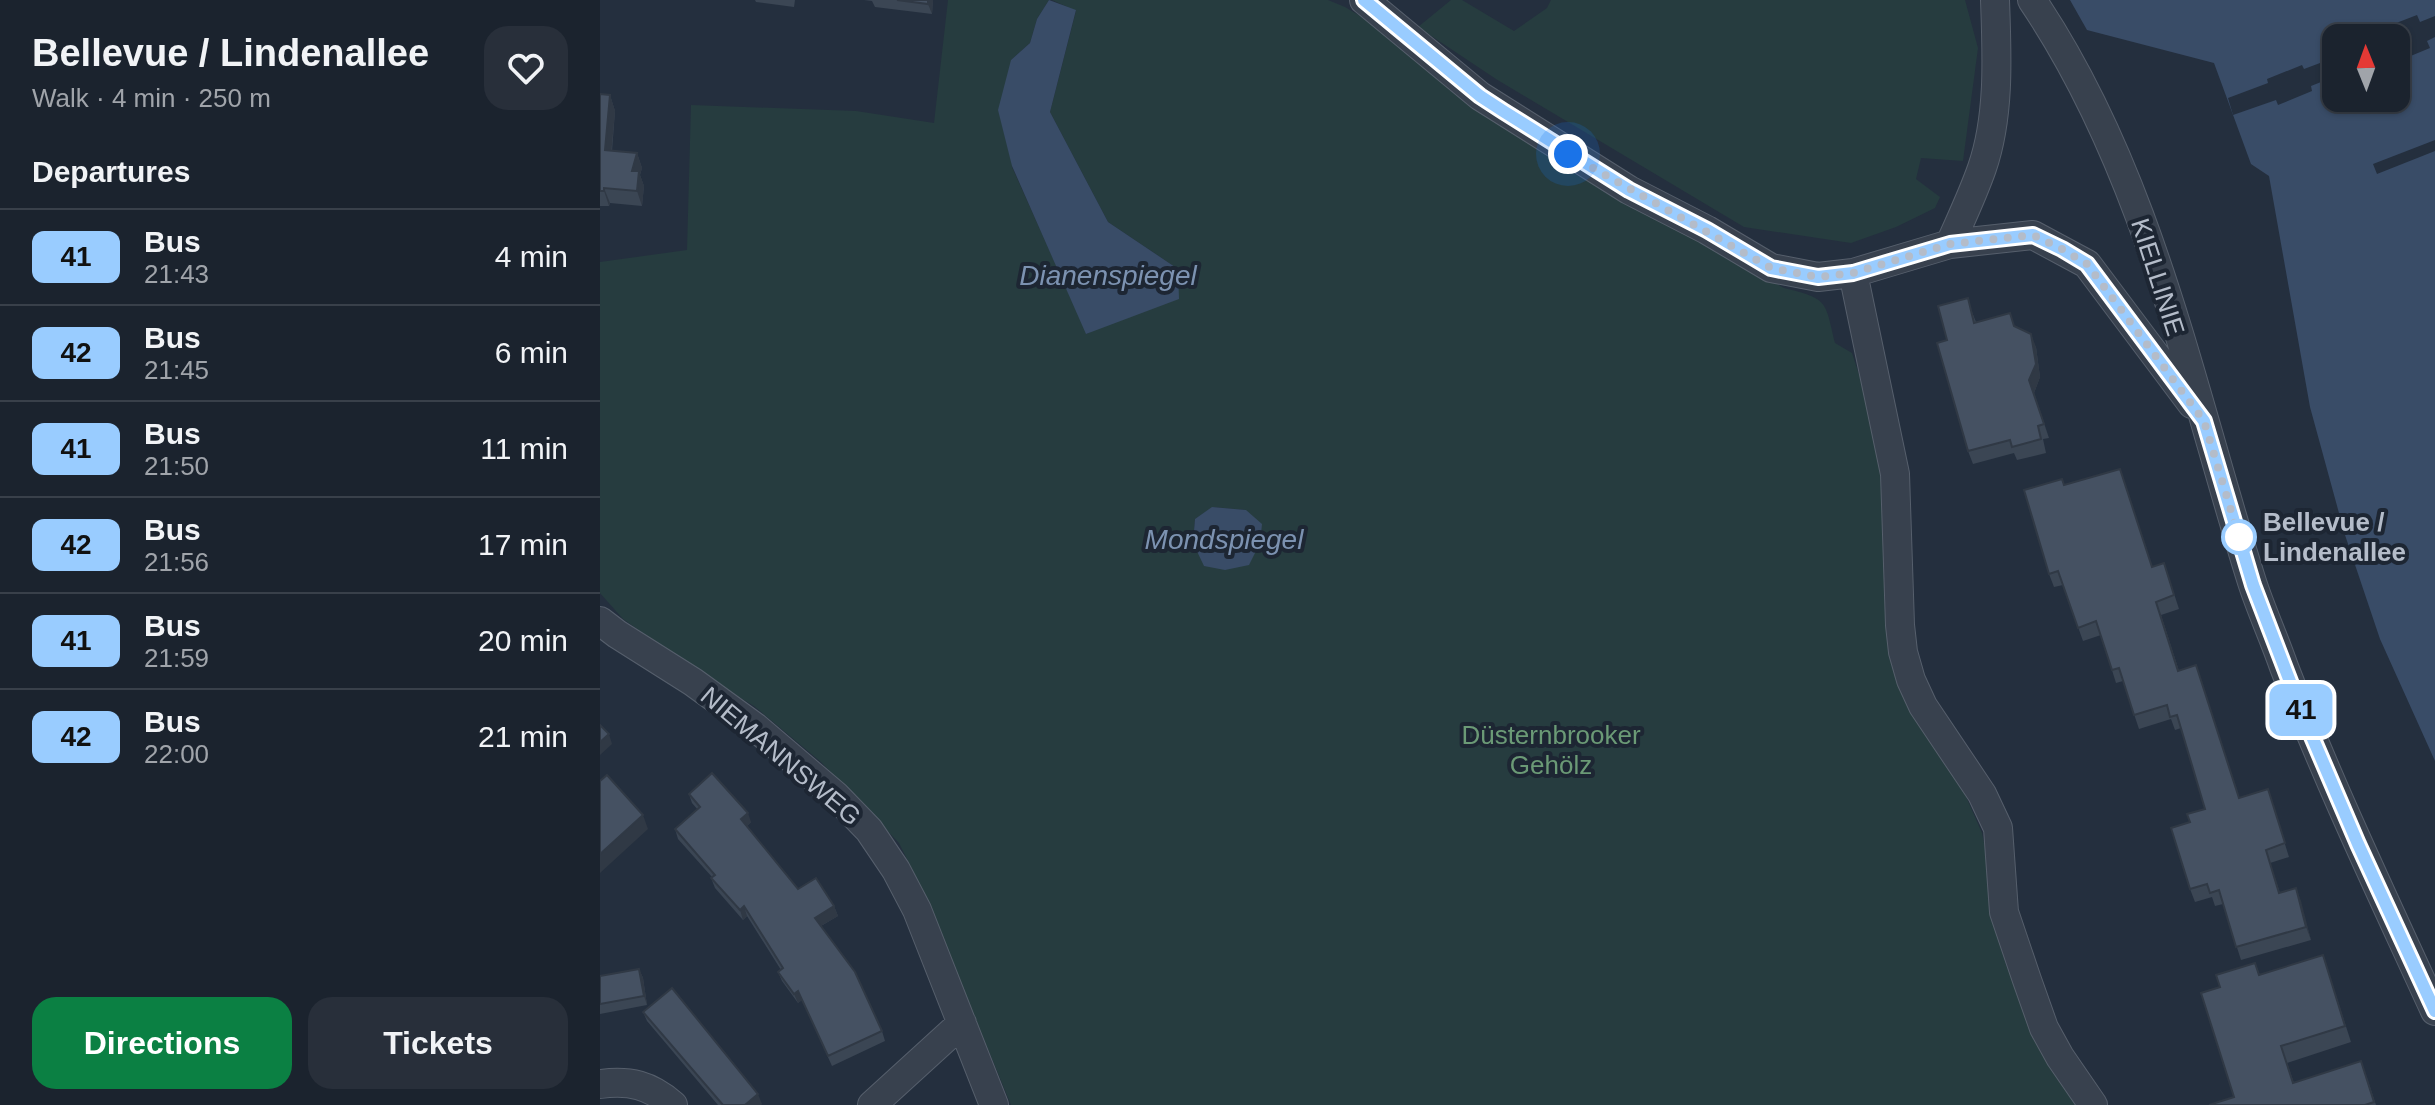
<!DOCTYPE html>
<html lang="en">
<head>
<meta charset="utf-8">
<style>
	:root { --surface:#1b232e; --page:#282f3a; --text:#f1f3f6; --muted:#a0a4aa; --line:#39404a; --accent:#0b8043 }
	body { margin:0; font-family:Helvetica,sans-serif; background:var(--page); color:var(--text); height:100vh; display:flex; flex-direction:column; font-size:30px; white-space:nowrap }
	* { box-sizing:border-box; margin:0 }
	p { font-size:26px; color:var(--muted) }
	.icon { flex:none; width:44px; height:44px; fill:none; stroke:currentColor; stroke-width:2; stroke-linecap:round; stroke-linejoin:round }
	.map { position:relative; flex:1; overflow:hidden }
	.sheet { display:flex; flex-direction:column; background:var(--surface); width:600px }
	.sheet>* { flex:none }
	.badge { padding:0 16px; border-radius:12px; font-size:28px; line-height:52px }
	.needle { width:52px; rotate:359deg }
	.buttons { position:absolute; left:1722px; top:24px; display:grid; gap:16px }
	.buttons a { display:grid; place-items:center; width:88px; height:88px; border-radius:16px; background:var(--surface); box-shadow:0 2px 6px #0004,0 0 0 2px var(--line); font-size:40px }
	.you { position:absolute; width:40px; height:40px; margin:-20px; border:6px solid #fff; border-radius:50%; background:#1a73e8; box-shadow:0 0 0 12px #1a73e833 }
	.map>.badge { position:absolute; translate:-50% -50%; box-shadow:0 0 0 4px #fff }
	h2 { padding:0 32px; font-size:30px; line-height:72px }
	.round { display:grid; place-items:center; flex:none; width:84px; height:84px; border-radius:24px; background:var(--page) }
	.overview { display:flex; align-items:center; justify-content:space-between; height:136px; padding:0 32px }
	h1 { font-size:38px; font-weight:700; line-height:60px }
	.cta { display:flex; gap:16px; margin-top:auto; padding:16px 32px }
	.cta a { flex:1; height:92px; border-radius:24px; background:var(--accent); color:#fff; font-size:32px; font-weight:700; line-height:92px; text-align:center }
	.cta a+a { background:var(--page); color:var(--text) }
	ul { padding:0; list-style:none }
	li { display:flex; align-items:center; gap:24px; height:96px; padding:0 32px; border-top:2px solid var(--line) }
	li div { flex:1 }
	li b { display:block; font-size:30px }
	li em { font-style:normal }
	li .badge { min-width:88px; font-weight:700; text-align:center }
	main { display:flex; flex:1; min-height:0 }
	.map>svg:first-child { display:block }
</style>
</head>
<body>
<main>
<section class="sheet">
<div class="overview"><div><h1>Bellevue / Lindenallee</h1><p>Walk · 4 min · 250 m</p></div><a class="round"><svg class="icon" aria-label="heart" viewBox="0 0 24 24"><path d="M12 20l-8-8c-3-5 5-10 8-4 3-6 11-1 8 4z"/></svg></a></div>
<h2>Departures</h2>
<ul>
<li><span class="badge" style="background:#9cf;color:#111">41</span><div><b>Bus</b><p>21:43</p></div><em>4 min</em></li>
<li><span class="badge" style="background:#9cf;color:#111">42</span><div><b>Bus</b><p>21:45</p></div><em>6 min</em></li>
<li><span class="badge" style="background:#9cf;color:#111">41</span><div><b>Bus</b><p>21:50</p></div><em>11 min</em></li>
<li><span class="badge" style="background:#9cf;color:#111">42</span><div><b>Bus</b><p>21:56</p></div><em>17 min</em></li>
<li><span class="badge" style="background:#9cf;color:#111">41</span><div><b>Bus</b><p>21:59</p></div><em>20 min</em></li>
<li><span class="badge" style="background:#9cf;color:#111">42</span><div><b>Bus</b><p>22:00</p></div><em>21 min</em></li>
</ul>
<div class="cta"><a>Directions</a><a>Tickets</a></div>
</section>
<div class="map">
<svg width="1835" height="1105" viewBox="0 0 1835 1105">
	<rect width="100%" height="100%" fill="#242f3e"/>
	<path fill="#263c3f" fill-rule="evenodd" d="M348,0h101l-12,19 -7,24 -19,17 1,107 75,167 91,-65 -70,-47 -58,-110 26,-101 -24,-11h276l17,7 55,33 66,55 109,79 209,114c44,11 41,12 51,55l17,10 17,52 17,77 5,107 73,203 18,41 8,39 3,47 13,46 26,59 46,81h-1067l-89,-216 -23,-46 -78,-81 -67,-56 -50,-30 -81,-57 -23,-26v-331l87,-12 4,-145 165,6 78,12zM613,507l33,3 -53,33 2,-24z
		M851,0h11l52,31 33,-23 4,-8h414l13,48 -15,113 -42,-3 -5,21 24,18 -5,11 -39,19 -45,16 -107,-16 -248,-148 -78,-52z"/>
	<path fill="#394c67" fill-rule="evenodd" d="M449,0l27,10 -26,102 58,110 70,47 1,30 -93,35 -74,-168 -14,-56 13,-50 19,-17 7,-24z
		M1470,0h365v761l-55,-122 -35,-104 -35,-128 -41,-231 -18,-12 -37,-101 -127,-33zM1736,38h60v60h-60z
		M612,507l34,3 16,14 -2,19 -11,22 -24,5 -21,-4 -11,-23 2,-24z"/>
	<path fill="#242f3e" d="M1817,15l3,7 15,-6v21l-8,4 3,7 -34,14v-24h-30l-1,-3z
		M1736,57v19l-25,10 1,5 -34,14 -2,-5 -43,15 -5,-17 40,-15 -1,-4 35,-14 2,4z
		M1835,140v11l-58,23 -4,-10z"/>
	<g fill="none" stroke-linecap="round" stroke-linejoin="round">
		<g stroke="#565f6c" stroke-width="30">
			<path id="minor" d="M764,0l116,96 149,94 78,40 64,38 47,9 35,-4 97,-29 83,-9 54,29 105,140
				M1432,0c117,173 158,385 220,582 9,28 22,56 32,85 45,117 99,230 151,344
				M1350,244c11,-25 23,-50 32,-76 18,-52 15,-113 13,-168
				M1253,273l42,201 5,151 3,27 8,28 12,26 59,88 16,34 6,84 23,68 17,48 16,29 33,48
				M0,621l17,13 76,48 62,45 81,69 33,34 27,40 21,40 77,195
				M0,1084c30,-4 50,1 73,21
				M272,1105l90,-82"/>
		</g>
		<use href="#minor" stroke="#38414e" stroke-width="28"/>
	</g>
	<path fill="#3b4654" d="M155,0h40l-1,7 -38,-5z
		M264,0h69l-1,14 -57,-7 -3,-6z
		M0,94l10,1 5,16 -3,40 25,2 5,15 -2,7 4,11 -2,20 -32,-3 -1,3h-9z
		M1372,312l4,10 39,5 21,20 4,30 -6,16 15,45 -6,1 3,14 -29,7 -3,-7 -41,11 -5,-13 -21,-111z
		M1465,485l87,82 12,-4 15,46 -18,6 18,56 60,127 33,5 17,54 -19,6 10,30 16,-5 15,52 -70,20 -18,-56 -8,2 -3,-9 -17,5 -5,-13v-67l15,-13 -24,-81 -6,2 -4,-11 -32,10 -16,-48 -7,2 -15,-48 -18,6 -20,-56 -9,2 -5,-13z
		M89,794l62,28 -4,4 51,63 36,17 4,10 -17,10 61,105 3,10 -53,25 -30,-66 -4,3 -16,-22 -4,-9 3,-2 -34,-54 -4,4 -28,-32 -4,-10 1,-1 -34,-38 -3,-10 23,-19 -6,-7z
		M1723,955l28,87 -64,21 7,20 73,-5 9,27h-167l25,-8 -14,-110 35,-24 5,12z
		M39,969l4,9 4,27 -47,9v-38z
		M43,1012l119,92 -2,1h-42l-71,-84z"/>
	<path fill="#303945" d="M328,0h5l-1,14 -4,-10z
		M10,95l5,16 -5,55 -5,-16z
		M37,153l5,15 -2,7 4,11 -2,20 -5,-15 -5,-20z
		M4,188l6,15 -1,3 -5,-15z
		M1431,334l5,13 4,30 -6,16 15,45 -20,-58z
		M9,734l3,10 -12,11v-13z
		M148,813l3,9 -7,7 -3,-10z
		M43,815l5,14 -48,44v-19z
		M1696,888l5,13 10,39 -5,-13z
		M144,906l3,10 -4,4 -3,-10z
		M234,906l4,10 -19,11 -4,-9z
		M39,969l4,9 4,27 -3,-9z
		M198,991l4,9 -4,3 -4,-9z
		M158,1094l4,10 -2,1h-15z"/>
	<path fill="#455162" stroke="#303945" stroke-width="2" d="M297,0h31v4z
		M0,94l10,1 -5,55 32,3 -5,18h7l-2,20 -33,-3v3h-4z
		M1368,298l6,25 36,-10 4,13 17,8 5,30 -7,16 15,44 -6,2 3,13 -29,8 -2,-7 -42,11 -31,-108 10,-3 -9,-34z
		M1520,469l32,98 12,-4 10,32 -18,7 22,69 18,-6 43,133 29,-9 17,54 -19,7 13,43 17,-5 10,39 -70,20 -17,-57 -9,3 -3,-9 -17,5 -19,-61 19,-6 -3,-8 18,-5 -28,-94 -7,2 -3,-12 -33,10 -15,-47 -7,2 -16,-49 -18,7 -20,-57 -9,3 -25,-84 38,-11 2,6z
		M0,725l9,9 -9,8z
		M112,773l36,40 -7,6 57,70 18,-11 18,28 -19,12 40,54 27,59 -54,25 -30,-65 -4,3 -16,-22 5,-4 -39,-62 -4,4 -29,-32 4,-3 -40,-46 25,-22 -11,-13z
		M7,775l36,40 -43,39v-73z
		M1723,955l22,71 -64,20 12,37 68,-22 13,41 -9,3h-156l25,-8 -33,-104 19,-6 -4,-12 39,-12 4,12z
		M39,969l5,27 -44,8v-28z
		M72,988l86,106 -13,11h-22l-80,-93z"/>
	<g fill="none" stroke-linecap="round" stroke-linejoin="round">
		<g stroke="#fff" stroke-width="18">
			<path id="line" d="M764,0l116,96 23,15 126,79 78,40 64,38 47,9 35,-4 97,-29 83,-9 29,14 25,15 117,157 49,164 51,133 54,126 77,167"/>
		</g>
		<use href="#line" stroke="#9cf" stroke-width="12"/>
		<path stroke="#b4bcc9" stroke-width="8" stroke-dasharray="0 14.4" d="M968,154l203,114 47,9 35,-4 97,-29 83,-9 29,14 25,15 117,157 35,116"/>
	</g>
	<circle fill="#fff" stroke="#9cf" stroke-width="4" cx="1639" cy="537" r="16"/>
	<g text-anchor="middle" stroke-width="8" stroke-linejoin="round" paint-order="stroke">
		<g font-size="26" fill="#b4bcc9" stroke="#1d2633">
			<text transform="translate(1558 277) rotate(72)" y="9">KIELLINIE</text>
			<text transform="translate(181 756) rotate(40)" y="9">NIEMANNSWEG</text>
		</g>
		<g font-size="26" font-weight="bold" fill="#b4bcc9" stroke="#1d2633" text-anchor="start">
			<text x="1663" y="531">Bellevue /<tspan x="1663" dy="30">Lindenallee</tspan></text>
		</g>
		<g font-size="26" fill="#6b9a76" stroke="#1d2633">
			<text x="951" y="744">Düsternbrooker<tspan x="951" dy="30">Gehölz</tspan></text>
		</g>
		<g font-size="28" font-style="italic" fill="#7c92b1" stroke="#1d2633">
			<text x="508" y="285">Dianenspiegel</text>
			<text x="624" y="549">Mondspiegel</text>
		</g>
	</g>
</svg>
<div class="buttons">
<a><svg class="needle" viewBox="-14 -14 28 28"><path d="M0-13l5 13h-10z" fill="#e53935"/><path d="M0 13l5-13h-10z" fill="#a0a4aa"/></svg></a>
</div>
<div class="you" style="left:968px;top:154px"></div>
<b class="badge" style="left:1701px;top:710px;background:#9cf;color:#111">41</b>
</div>
</main>
</body>
</html>
